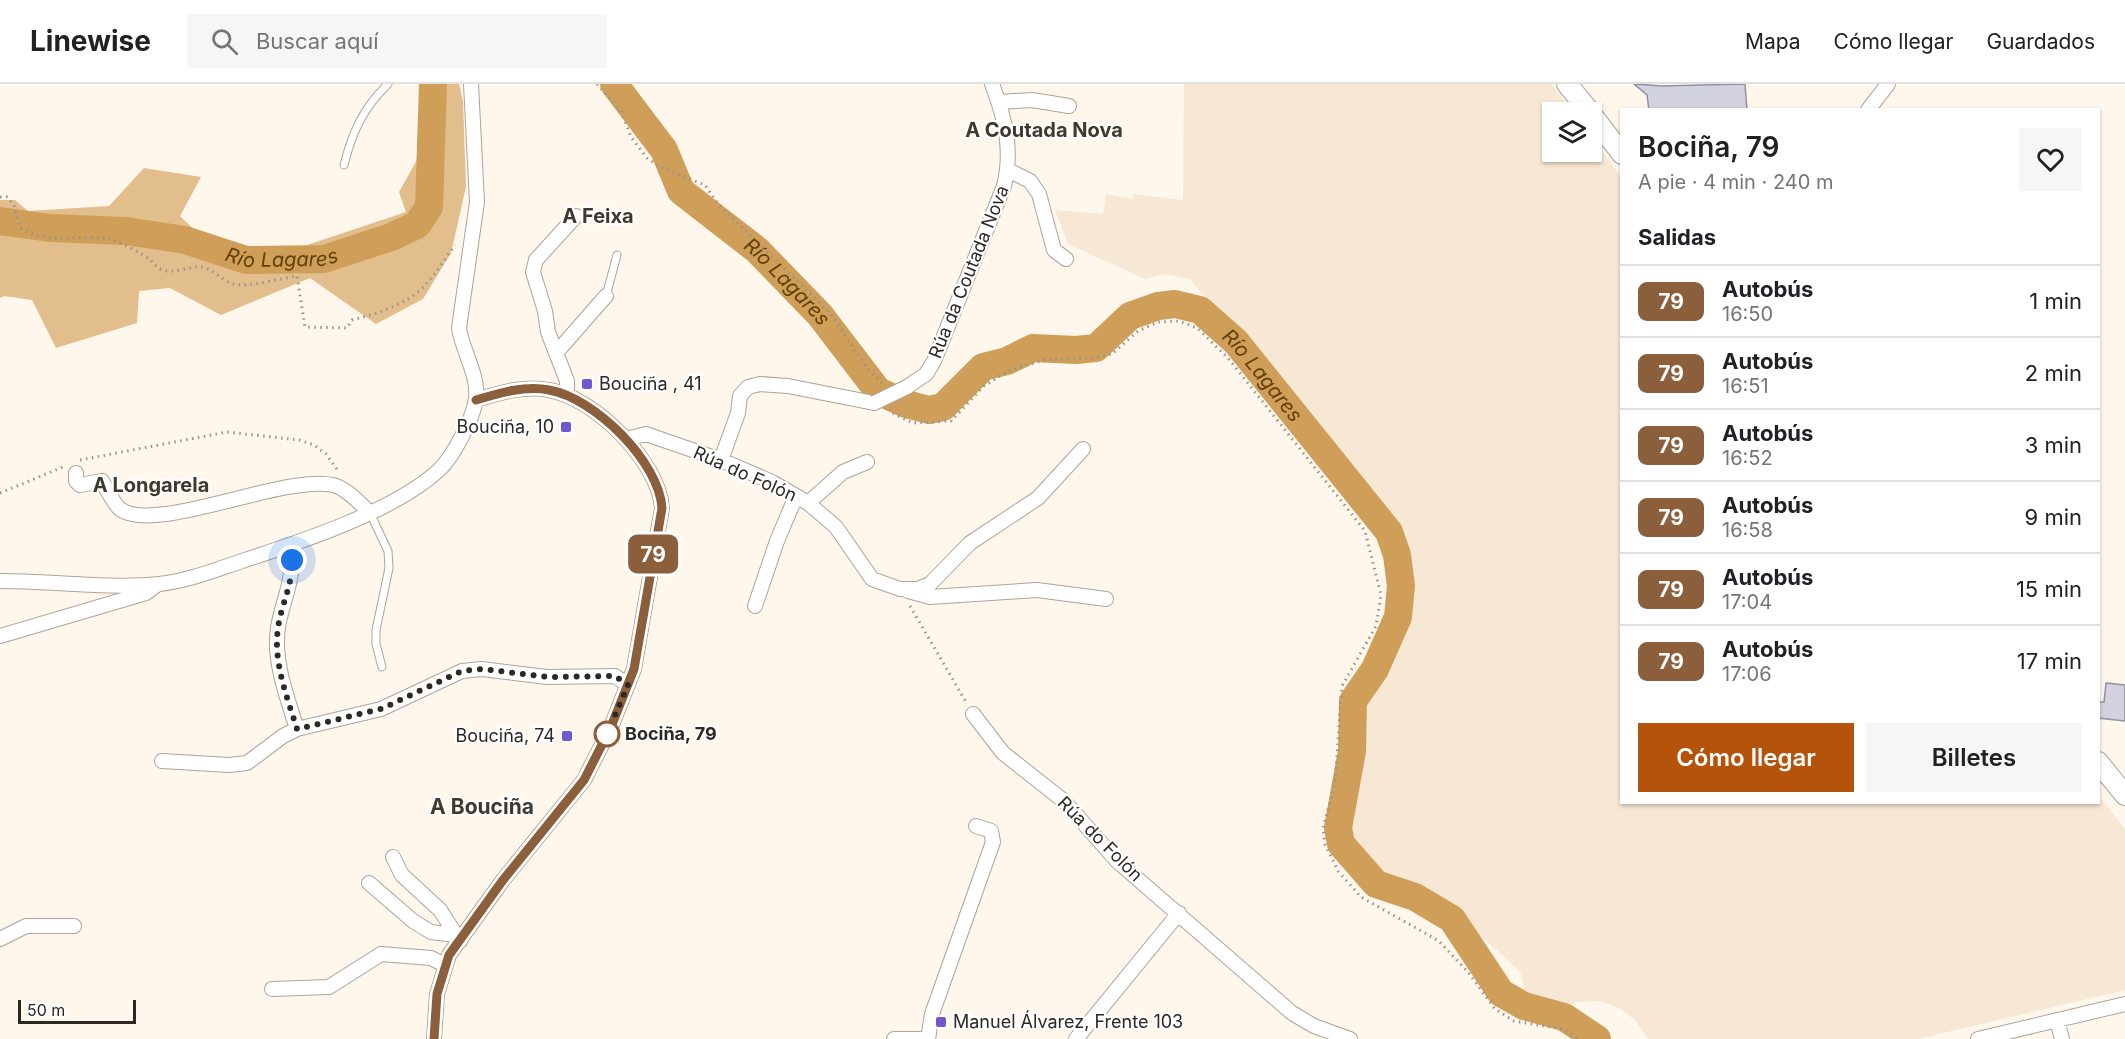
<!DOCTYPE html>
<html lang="es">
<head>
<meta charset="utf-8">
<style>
	:root { --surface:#fff; --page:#f6f6f6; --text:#202124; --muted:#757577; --line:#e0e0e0; --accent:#b45309 }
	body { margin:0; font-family:Inter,sans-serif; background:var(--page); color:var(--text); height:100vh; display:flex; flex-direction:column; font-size:22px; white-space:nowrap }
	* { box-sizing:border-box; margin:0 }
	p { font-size:20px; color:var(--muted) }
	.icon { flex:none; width:33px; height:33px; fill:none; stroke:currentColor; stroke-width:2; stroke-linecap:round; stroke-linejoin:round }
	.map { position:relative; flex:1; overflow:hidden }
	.sheet { position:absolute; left:1620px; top:24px; width:480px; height:696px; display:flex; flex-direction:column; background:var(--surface); border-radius:0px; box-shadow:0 2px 4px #0004 }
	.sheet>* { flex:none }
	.badge { padding:0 12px; border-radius:9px; font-size:21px; line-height:39px }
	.fabs { position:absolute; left:1542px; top:18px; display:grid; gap:12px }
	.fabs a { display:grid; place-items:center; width:60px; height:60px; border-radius:0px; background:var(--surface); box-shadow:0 2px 4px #0004; font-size:30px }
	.scale { position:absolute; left:18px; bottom:15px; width:118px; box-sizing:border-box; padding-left:6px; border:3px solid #2c2823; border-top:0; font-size:16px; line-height:21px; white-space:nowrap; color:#2c2823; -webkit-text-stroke:4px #fff; paint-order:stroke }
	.you { position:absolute; width:30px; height:30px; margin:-15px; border:4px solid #fff; border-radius:50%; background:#1a73e8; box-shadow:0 0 0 9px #1a73e833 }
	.map>.badge { position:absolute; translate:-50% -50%; box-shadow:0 0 0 3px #fff }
	h2 { padding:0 18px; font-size:22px; line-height:54px }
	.round { display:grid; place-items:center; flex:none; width:63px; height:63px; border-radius:0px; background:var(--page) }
	.headline { display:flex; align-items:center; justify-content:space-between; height:102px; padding:0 18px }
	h1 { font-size:28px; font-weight:600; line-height:45px }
	.primary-button { display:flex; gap:12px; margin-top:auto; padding:12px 18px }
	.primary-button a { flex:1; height:69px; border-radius:0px; background:var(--accent); color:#fff; font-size:24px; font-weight:600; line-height:69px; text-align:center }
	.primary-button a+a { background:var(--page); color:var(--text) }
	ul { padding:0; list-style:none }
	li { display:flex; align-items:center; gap:18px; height:72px; padding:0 18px; border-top:2px solid var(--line) }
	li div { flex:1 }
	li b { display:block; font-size:22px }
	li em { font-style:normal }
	li .badge { min-width:66px; font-weight:700; text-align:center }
	header { display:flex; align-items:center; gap:36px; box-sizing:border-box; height:84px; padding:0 30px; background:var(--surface); border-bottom:2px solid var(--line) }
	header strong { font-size:28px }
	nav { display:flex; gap:33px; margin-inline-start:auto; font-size:21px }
	.search { width:420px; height:54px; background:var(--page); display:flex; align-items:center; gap:15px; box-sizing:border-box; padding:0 21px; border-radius:0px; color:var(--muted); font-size:22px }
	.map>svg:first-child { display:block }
</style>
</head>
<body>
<header>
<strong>Linewise</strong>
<div class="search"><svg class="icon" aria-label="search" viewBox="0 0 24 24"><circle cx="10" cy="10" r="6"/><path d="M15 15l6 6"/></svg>Buscar aquí</div>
<nav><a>Mapa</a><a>Cómo llegar</a><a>Guardados</a></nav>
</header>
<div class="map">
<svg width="2125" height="955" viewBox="0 0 2125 955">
	<rect width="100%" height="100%" fill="#fff6ec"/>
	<path fill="#f7e8d5" d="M1184,0h367l22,28h-21v40h40v-14l29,39 1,625h476l1,-6 26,33v161l-207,49h-270l-13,-19 -16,-12 -19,-7 -23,1 -11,4 -40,-10 -6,-25 -94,-83 -27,-5 -55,-41 -2,-13 14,-87 -1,-36 21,-27 29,-66 1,-52 -8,-27 -208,-255 -25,-5 -20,5 -77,-35 -13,-34 48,4 3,-20 27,5v-5l50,6z"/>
	<path fill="#e3be8d" d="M427,0h32l4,17 3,86 -15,66 -28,46 -47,25 -66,-46 -89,37 -51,-27 -31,3 -2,32 -81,25 -24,-48 -28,-4 -4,2v-98h15l13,11 81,-5 35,-38 57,9 -21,39 55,53 171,-57 -7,-20 19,-34 2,-64z"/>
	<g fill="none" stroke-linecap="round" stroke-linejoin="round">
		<g stroke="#cf9e59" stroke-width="28">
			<path id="s1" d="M614,0l50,66 17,41 76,59 63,65 58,76 28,13 23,6 14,-3 40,-40 24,-6 26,-13 43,2 20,-2 34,-32 28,-10 17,-2 25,6 36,32 153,190 8,23 4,31 -3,31 -23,52 -22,32 -1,50 -14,77 3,16 35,40 39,13 37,22 49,74 23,13 40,11 33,22"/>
			<path id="s2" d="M0,137l50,7 76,3 59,9 61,20 78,-1 67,-22 26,-12 12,-18 4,-123"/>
		</g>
	</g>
	<path fill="#d2d2e0" stroke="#92919f" stroke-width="1.5" d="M1634,0l28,2 83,-2 2,26h-98l-2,-15z
		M2106,599l19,2v36l-27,-3v-16h6z"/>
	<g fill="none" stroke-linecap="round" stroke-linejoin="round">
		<g stroke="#aea498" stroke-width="9">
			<path id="lane" d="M344,81c8,-32 19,-57 44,-81
				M606,212l11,-41
				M370,429l18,38 1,17 -13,62v14l6,23"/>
		</g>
		<g stroke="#aea498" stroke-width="16">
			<path id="street" d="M999,18l33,-2 37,6
				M1868,26l20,-26
				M1008,86l22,11 9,13 15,56 12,9
				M556,269l50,-57
				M907,303l19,-13 8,-13 70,-175c9,-36 1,-68 -12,-102
				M567,311v-14l-19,-49 -3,-21 -12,-39 3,-12 40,-44
				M626,355l20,-5 75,26 51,22 36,21 28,24 36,52 28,10h18l12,-5 40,-41 68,-45 45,-49
				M721,376l17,-47 2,-17 8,-9 12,-3 28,2 86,17
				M76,389v8l4,4 22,-4c5,8 11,22 18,28 33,26 165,-35 213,-24 13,3 27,18 37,28
				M808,419l35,-31 24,-10
				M288,462c10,30 -6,53 -10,82 -5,33 9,69 19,101
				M0,497c53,0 106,8 159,3 29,-3 56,-14 83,-23 58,-19 153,-50 197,-91 14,-13 35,-53 37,-72 3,-22 -14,-48 -17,-70l18,-126 -6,-118
				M908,507l22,6 107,-7 69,9
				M755,522l22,-65 19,-45
				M0,552l146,-43 12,-9
				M973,630l30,39 61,48 53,60 175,152 22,13 36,13
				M162,677l67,4 18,-2 36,-27 14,-7 84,-20 81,-38 20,-2 65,8 68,-1 13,9
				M393,773l9,18 38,35 20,31
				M369,799l44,38 18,11 24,3
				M0,855l26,-13h48
				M272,905l57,-2 52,-33 50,4 14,7
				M2057,936l5,19
				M434,955l3,-45 12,-39 54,-75 81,-100 27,-53 23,-58 28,-161c-3,-46 -67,-110 -113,-118 -24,-5 -50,3 -73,10
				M894,955h31
				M928,955l4,-25 61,-172 -2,-11 -15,-5
				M1076,955l103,-126
				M1978,955l147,-35"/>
		</g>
		<g stroke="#aea498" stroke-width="22">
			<path id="secondary" d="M1567,0l23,28
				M1592,31l30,39
				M2098,678l27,33"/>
		</g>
		<path stroke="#99928b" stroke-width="3" stroke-dasharray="1.5 4.5" stroke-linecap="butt" d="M597,0l24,27 10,26 16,21 13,9 45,18 13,19 113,110 36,54 15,15
			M0,113h7l7,8 6,23c29,18 59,5 90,11 6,1 36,16 40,21 4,3 6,7 10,9 14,6 27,-3 41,-2 12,1 20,13 32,17 14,4 49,-6 64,-8l8,51 42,1 5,-8c27,-7 57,-16 75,-37 11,-12 19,-26 28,-38
			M890,325v3l23,11 38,-2 33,-35 24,-15 36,-11 49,-2 19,-4 26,-23 20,-9 21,-1 18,7 31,30 137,173 16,64 -5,31 -34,60 -7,98 -12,44 2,16 13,27 23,26 78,44 29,31 27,37 19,12 49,8 17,10
			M80,376l147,-28 72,8 15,5 12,9 13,18
			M0,409l63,-26
			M910,522l56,96"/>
		<use href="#lane" stroke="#fff" stroke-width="7"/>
		<use href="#street" stroke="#fff" stroke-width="14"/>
		<use href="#secondary" stroke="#fff" stroke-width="20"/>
		<g stroke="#aea498" stroke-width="16" stroke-linecap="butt">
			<path id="street-bridge" d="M874,319l33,-16"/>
		</g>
		<use href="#street-bridge" stroke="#fff" stroke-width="14"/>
	</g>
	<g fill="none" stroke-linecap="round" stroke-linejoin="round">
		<g stroke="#fff" stroke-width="14">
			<path id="line" d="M434,955l3,-45 12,-39 54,-75 81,-100 27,-53 23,-58 28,-161c-3,-46 -67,-110 -113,-118 -23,-5 -50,3 -73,10"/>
		</g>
		<use href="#line" stroke="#8b5e3c" stroke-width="9"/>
		<path stroke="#2c2823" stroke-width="6" stroke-dasharray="0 10.8" d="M292,476c1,24 -11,45 -14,68 -5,34 9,69 19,101l84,-20 81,-38 20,-2 66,8 67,-1 13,9 -21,49"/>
	</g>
	<g fill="#7158d2" stroke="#fff" stroke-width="2">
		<rect x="581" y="294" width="12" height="12" rx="3"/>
		<rect x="560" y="337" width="12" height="12" rx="3"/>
		<rect x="561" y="646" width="12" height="12" rx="3"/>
		<rect x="935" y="932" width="12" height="12" rx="3"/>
	</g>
	<circle fill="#fff" stroke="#8b5e3c" stroke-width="3" cx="607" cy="650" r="12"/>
	<g text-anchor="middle" stroke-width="4.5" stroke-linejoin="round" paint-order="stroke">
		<g font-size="18" fill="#2c2823" stroke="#fff">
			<text transform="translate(969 188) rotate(-68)" y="6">Rúa da Coutada Nova</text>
			<text transform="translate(745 390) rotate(24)" y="6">Rúa do Folón</text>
			<text transform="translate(1100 755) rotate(45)" y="6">Rúa do Folón</text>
		</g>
		<g font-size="18" fill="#2c2823" stroke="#fff" text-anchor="start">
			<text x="599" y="306">Bouciña , 41</text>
			<text x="554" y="349" text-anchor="end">Bouciña, 10</text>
			<text x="555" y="658" text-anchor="end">Bouciña, 74</text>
			<text x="953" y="944">Manuel Álvarez, Frente 103</text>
		</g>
		<g font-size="18" font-weight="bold" fill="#2c2823" stroke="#fff" text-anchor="start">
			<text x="625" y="656">Bociña, 79</text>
		</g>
		<g font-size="20" font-weight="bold" fill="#3f382d" stroke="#fff">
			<text x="1044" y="53">A Coutada Nova</text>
			<text x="598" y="139">A Feixa</text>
			<text x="151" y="408">A Longarela</text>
		</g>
		<g font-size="20" font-style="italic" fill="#614007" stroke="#fff">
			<text dy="7" stroke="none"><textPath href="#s2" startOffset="286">Río Lagares</textPath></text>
			<text dy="7" stroke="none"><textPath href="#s1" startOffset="267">Río Lagares</textPath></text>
			<text dy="7" stroke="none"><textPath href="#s1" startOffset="862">Río Lagares</textPath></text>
		</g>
		<g font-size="21" font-weight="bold" fill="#3f382d" stroke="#fff">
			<text x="482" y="730">A Bouciña</text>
		</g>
	</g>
</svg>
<div class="fabs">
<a><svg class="icon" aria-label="layers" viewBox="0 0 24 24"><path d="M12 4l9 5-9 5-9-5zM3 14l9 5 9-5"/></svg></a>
</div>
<div class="scale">50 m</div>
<div class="you" style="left:292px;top:476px"></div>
<b class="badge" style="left:653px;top:470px;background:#8b5e3c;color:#fff">79</b>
<section class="sheet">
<div class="headline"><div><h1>Bociña, 79</h1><p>A pie · 4 min · 240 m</p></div><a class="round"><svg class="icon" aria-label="heart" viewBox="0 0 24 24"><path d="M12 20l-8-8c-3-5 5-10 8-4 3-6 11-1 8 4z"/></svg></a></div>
<h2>Salidas</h2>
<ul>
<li><span class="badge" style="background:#8b5e3c;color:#fff">79</span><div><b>Autobús</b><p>16:50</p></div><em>1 min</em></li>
<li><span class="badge" style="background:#8b5e3c;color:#fff">79</span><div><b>Autobús</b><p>16:51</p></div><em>2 min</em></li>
<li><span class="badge" style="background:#8b5e3c;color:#fff">79</span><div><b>Autobús</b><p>16:52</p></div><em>3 min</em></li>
<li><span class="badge" style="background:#8b5e3c;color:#fff">79</span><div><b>Autobús</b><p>16:58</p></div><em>9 min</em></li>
<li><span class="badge" style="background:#8b5e3c;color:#fff">79</span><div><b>Autobús</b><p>17:04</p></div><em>15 min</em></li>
<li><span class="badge" style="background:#8b5e3c;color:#fff">79</span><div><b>Autobús</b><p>17:06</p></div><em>17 min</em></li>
</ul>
<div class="primary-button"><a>Cómo llegar</a><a>Billetes</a></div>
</section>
</div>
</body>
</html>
